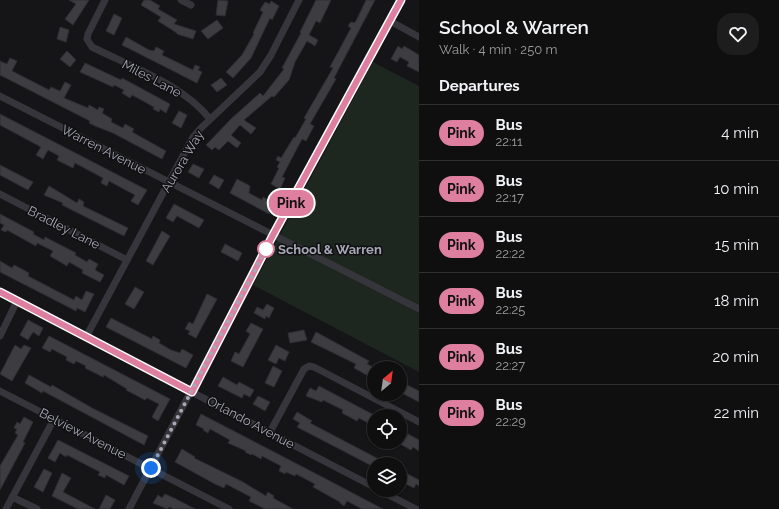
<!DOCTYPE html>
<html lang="en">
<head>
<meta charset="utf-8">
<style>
	:root { --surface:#100f10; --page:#1e1d1e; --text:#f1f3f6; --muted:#9c9c9f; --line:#302f30 }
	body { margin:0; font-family:Raleway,sans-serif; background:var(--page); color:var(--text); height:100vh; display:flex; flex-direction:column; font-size:15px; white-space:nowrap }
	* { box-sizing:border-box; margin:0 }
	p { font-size:13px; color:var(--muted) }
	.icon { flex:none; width:22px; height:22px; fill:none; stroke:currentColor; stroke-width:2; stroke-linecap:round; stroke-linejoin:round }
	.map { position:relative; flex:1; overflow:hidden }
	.sheet { display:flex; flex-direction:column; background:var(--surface); width:360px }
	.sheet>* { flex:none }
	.badge { padding:0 8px; border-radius:13px; font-size:14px; line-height:26px }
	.needle { width:26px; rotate:29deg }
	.buttons { position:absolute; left:367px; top:361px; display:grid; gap:8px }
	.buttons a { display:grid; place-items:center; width:40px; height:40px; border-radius:50%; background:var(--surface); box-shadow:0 1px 3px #0004,0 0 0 1px var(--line); font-size:20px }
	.you { position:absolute; width:20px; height:20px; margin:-10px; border:3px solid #fff; border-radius:50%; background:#1a73e8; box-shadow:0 0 0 6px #1a73e833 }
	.map>.badge { position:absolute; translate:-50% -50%; box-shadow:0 0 0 2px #fff }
	h2 { padding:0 20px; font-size:15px; line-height:36px }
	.round { display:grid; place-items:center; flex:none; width:42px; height:42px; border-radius:16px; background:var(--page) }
	.summary { display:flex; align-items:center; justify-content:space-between; height:68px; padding:0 20px }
	h1 { font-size:19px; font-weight:600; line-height:30px }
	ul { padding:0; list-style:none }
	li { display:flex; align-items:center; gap:12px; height:56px; padding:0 20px; border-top:1px solid var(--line) }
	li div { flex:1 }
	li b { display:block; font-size:15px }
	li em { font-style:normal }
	li .badge { min-width:44px; font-weight:700; text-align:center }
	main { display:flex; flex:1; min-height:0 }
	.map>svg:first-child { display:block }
</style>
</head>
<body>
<main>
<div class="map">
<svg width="419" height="509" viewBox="0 0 419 509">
	<rect width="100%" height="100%" fill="#151416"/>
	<path fill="#1e2620" d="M373,62l46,24v286l-166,-87z"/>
	<path fill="#3c3c41" stroke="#2f2e32" d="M69,0h20l-16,25 -8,-6 11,-15z
		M144,0h6l10,6 -2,3 19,11 -3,4 22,7 -3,8 -16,-5v-1l-19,-12 3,-4 -20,-12z
		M218,0l10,1 -3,15 -9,-1z
		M316,0h15l-11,23 -4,-2 -7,14 9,5 -3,6 -8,-5 -12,21 -6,18 -15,17 -2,-1 -28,24 12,8 -5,6 -11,-9 -9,10 10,8 -4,5 -9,-7 -9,9 -4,-3 -3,3 -6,-5 26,-27 28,-25 3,3 21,-27 -2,-1 19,-35 -1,-1z
		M366,0h9l-41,78 2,1 -26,45 4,2 -8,15 -4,-2 -20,38 3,1 -5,11 -9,-5 8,-16 -2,-1 3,-5 -4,-2 2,-4 3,2 13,-21 1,1 11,-19 -2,-1 29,-50 -3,-1 21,-39 -3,-2 3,-4 3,1 2,-2z
		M271,1l8,5 -7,14 -2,-2 -19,40 -18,20 -7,-6 16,-17 12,-21 -1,-1 10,-21 -3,-2 5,-8 5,2z
		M114,14l8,4 -8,17 -8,-4z
		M217,20l6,8 -15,11 -7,-8z
		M60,27l9,3 -3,12 -9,-3z
		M126,37l23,13 5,1 2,-4 8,4 -2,4 31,15 2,-5 5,2 -2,3 4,2 -5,11 -75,-38z
		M398,46l4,3 2,-3 15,9v17l-12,-6 2,-4 -9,-5 -3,5 -6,-3z
		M67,51l9,9 -6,7 -10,-8z
		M10,58l7,3 -5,10 37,19 2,-3 9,4 5,-9 6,3 -7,13 24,10 1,-3 9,5 1,-3 5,2 -2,4 10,6 -1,3 12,6 2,-4 9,5 -2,3 34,19 -4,8 -49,-26 -18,-7 -6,-3 1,-2 -90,-46v-14l7,3z
		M85,63l36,17 1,-2 48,26 -4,9 -6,-4 -1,3 -6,-3 1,-2 -22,-12 -2,3 -8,-5 2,-3 -10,-5 -1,2 -33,-15z
		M221,78l6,7 -10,7 -6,-7z
		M179,111l8,4 -6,13 -9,-5z
		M0,114l147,76 -9,15 -7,-4 4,-6 -26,-14 -2,5 -6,-3 2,-5 -28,-15 -2,5 -16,-8 2,-4 -11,-6 -5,9 -7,-4 5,-8 -41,-22z
		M193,164l11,5 -5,9 -11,-6z
		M0,165l33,17 -5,8 -28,-15z
		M214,175l10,5 -5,9 -10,-6z
		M237,179l13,7 -1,7 13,7 1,-3 5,3 -1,3 6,3 -4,8 -39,-21z
		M49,186l28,17 2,-4 5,3 -1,4 45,22 -4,8 -62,-31 1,-2 -19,-8z
		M174,204l30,16 -5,8 -22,-12 -4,6 -7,-4z
		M0,214l34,18 -1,2 11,6 1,-3 31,16 -1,2 12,7 2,-3 9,5 -3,6 9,5 -4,7 -18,-9 1,-3 -14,-8 -2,4 -17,-10 3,-5 -16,-8 -1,3 -29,-16 -1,2 -5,-2 3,-5 -4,-2z
		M162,231l8,5 -17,29 -7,-4z
		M225,244l17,9 -4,8 -17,-9z
		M0,261l12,7 2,-3 6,3 9,5 -1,3 46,24 2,-4 6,4 4,-9 8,3 -9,18 -8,-4 -1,3 -76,-39z
		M135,287l9,5 -10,17 -9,-5z
		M207,294l10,5 -21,39 -8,-4 2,-3 -5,-2 4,-7 4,2z
		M267,304l7,4 -5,10 -3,-2 -1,3 -11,-6 3,-6 6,3z
		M111,318l41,21 1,-3 7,4 -1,3 12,7 9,3 2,-4 11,6 -7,13 -80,-41z
		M28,320l15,8 -4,8 -6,-4 -5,8 -8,-5z
		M251,323l12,6 -20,38 -12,-6 4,-9 4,2 11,-20 -4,-3z
		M304,330l3,10 -17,3 -2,-10z
		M316,332l53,29 -2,3 6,3 1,-3v15l-20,-11 2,-4 -45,-22z
		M49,336l121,63 -12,22 -6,-4 7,-13 -12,-6 -2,2 -19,-10 1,-1 -23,-14 -1,2 -18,-9 1,-2 -10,-5 -2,3 -8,-4 1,-3 -15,-8 -2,3 -8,-4z
		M15,345l6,4 3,-4 7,3 -19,33 -12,-7z
		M276,345l13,7 -4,9 -6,-3 -3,6 -8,-4z
		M273,366l9,5 -8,16 -9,-4z
		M29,375l22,12 1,-2 40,23 56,28 -4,9 -101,-54 -1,2 -17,-10z
		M223,377l14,8 2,-3 15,8 -4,7 -6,-3 -2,4 -24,-12z
		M400,378l8,4 -1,3 12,6v11l-19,-10z
		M319,386l55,29v11l-15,-8 -2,3 -15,-8 1,-3 -20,-10 -1,2 -16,-6 4,-8 6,3z
		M258,396l12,6 -5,9 -12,-7z
		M297,412l15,9 -2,2 78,41h-14v3l-77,-40 3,-4 -7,-4z
		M201,414l125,65 57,30h-21l-15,-8 -3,5 -4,-3v-1l-27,-15 2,-3 -19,-10 -1,2 -9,-4 -1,2 -6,-3 2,-5 -19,-10 -1,3 -9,-5 -1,1 -6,-3 1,-1 -18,-8 2,-3 -20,-11 -2,4 -5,-3 1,-1 -8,-4z
		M24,417l9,5 -10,20 2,1 -25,47v-24l18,-31 -3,-2 2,-4 -3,-1 3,-6 3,2z
		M408,434l11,6v11l-6,-4 -2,3 -11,-6v-9l6,3z
		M58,440l71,36 -5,9 -18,-10 -1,3 -7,-3 2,-3 -33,-17 -1,2 -6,-4 -5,9 -7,-4z
		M182,449l13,8 -1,1 49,24 23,14 2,-4 6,4 -1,2 20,11h-28l-16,-8 2,-4 -25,-13 -2,4 -9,-4 -40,-22z
		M44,469l8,4 -9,19 -9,-5z
		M400,470l19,10v6l-3,-2 -2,4 -14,-7z
		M62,473l9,5 -8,14 32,17h-17l-26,-13z
		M165,494l11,5 19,10h-22l-3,-2 -3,2 -14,-6 5,-8 4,3z
		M106,495l9,5 -5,9h-11z"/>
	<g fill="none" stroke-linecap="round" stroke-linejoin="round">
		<path stroke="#35353b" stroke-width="7" d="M105,0l-17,34 -1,5 5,8c40,20 90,37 118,72
			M181,0l10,5
			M390,21l29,16
			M0,96l419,213
			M0,194l127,66
			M0,292l374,195
			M0,336l17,-35
			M86,337l107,-200 7,-8 60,-57 11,-17 28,-55
			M0,391l229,118
			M270,432l34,-63 5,-3 5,1 105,55
			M379,490l37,19
			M12,497l25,12
			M6,509l48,-90
			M129,509l144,-274 128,-235"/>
	</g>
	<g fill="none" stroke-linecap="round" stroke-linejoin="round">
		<g stroke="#fff" stroke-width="9">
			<path id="line" d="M0,292l192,100 81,-157 128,-235"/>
		</g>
		<use href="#line" stroke="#de7f9f" stroke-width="6"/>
		<path stroke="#a6a8b7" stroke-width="4" stroke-dasharray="0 7.2" d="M151,468l115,-219"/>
	</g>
	<circle fill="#fff" stroke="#de7f9f" stroke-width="2" cx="266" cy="249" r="8"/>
	<g text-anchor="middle" stroke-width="3" stroke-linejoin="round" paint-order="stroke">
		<g font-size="13" fill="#a6a8b7" stroke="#100f11">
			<text transform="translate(152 78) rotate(28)" y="5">Miles Lane</text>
			<text transform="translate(104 149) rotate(27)" y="5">Warren Avenue</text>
			<text transform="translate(182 161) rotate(-59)" y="5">Aurora Way</text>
			<text transform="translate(64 227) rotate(27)" y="5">Bradley Lane</text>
			<text transform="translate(251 422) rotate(28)" y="5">Orlando Avenue</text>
			<text transform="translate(83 433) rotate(27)" y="5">Belview Avenue</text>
		</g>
		<g font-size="13" font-weight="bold" fill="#a6a8b7" stroke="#100f11" text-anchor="start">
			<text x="278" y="254">School &amp; Warren</text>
		</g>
	</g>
</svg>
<div class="buttons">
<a><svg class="needle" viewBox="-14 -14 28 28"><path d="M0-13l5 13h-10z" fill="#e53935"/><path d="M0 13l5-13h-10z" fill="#9c9c9f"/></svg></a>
<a><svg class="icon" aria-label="locate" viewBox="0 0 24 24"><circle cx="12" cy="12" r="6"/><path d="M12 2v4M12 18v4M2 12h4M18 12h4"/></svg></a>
<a><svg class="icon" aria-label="layers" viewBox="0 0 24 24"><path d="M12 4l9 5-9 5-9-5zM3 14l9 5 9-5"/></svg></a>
</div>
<div class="you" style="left:151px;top:468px"></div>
<b class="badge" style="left:291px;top:203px;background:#de7f9f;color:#111">Pink</b>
</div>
<section class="sheet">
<div class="summary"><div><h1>School &amp; Warren</h1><p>Walk · 4 min · 250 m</p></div><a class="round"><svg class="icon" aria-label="heart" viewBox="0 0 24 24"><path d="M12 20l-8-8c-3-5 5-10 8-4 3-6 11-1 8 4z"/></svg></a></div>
<h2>Departures</h2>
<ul>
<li><span class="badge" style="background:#de7f9f;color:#111">Pink</span><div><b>Bus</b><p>22:11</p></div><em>4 min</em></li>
<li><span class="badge" style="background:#de7f9f;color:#111">Pink</span><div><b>Bus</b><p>22:17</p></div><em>10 min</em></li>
<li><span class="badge" style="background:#de7f9f;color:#111">Pink</span><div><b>Bus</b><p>22:22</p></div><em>15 min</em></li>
<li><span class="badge" style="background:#de7f9f;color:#111">Pink</span><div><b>Bus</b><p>22:25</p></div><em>18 min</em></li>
<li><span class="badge" style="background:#de7f9f;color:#111">Pink</span><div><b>Bus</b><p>22:27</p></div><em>20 min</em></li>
<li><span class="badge" style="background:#de7f9f;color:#111">Pink</span><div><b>Bus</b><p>22:29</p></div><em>22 min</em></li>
</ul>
</section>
</main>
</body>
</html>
